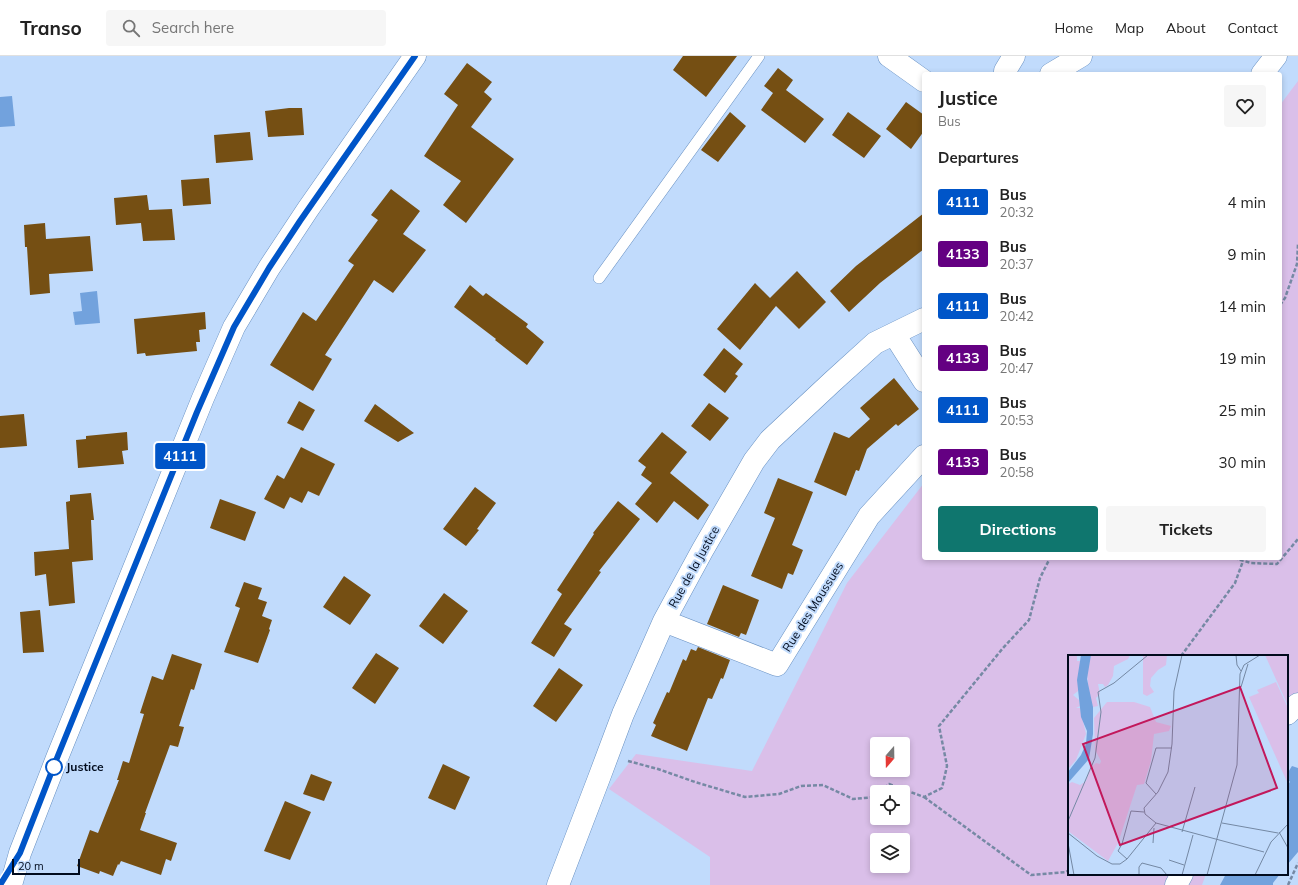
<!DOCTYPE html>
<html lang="en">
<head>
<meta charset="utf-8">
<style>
	:root { --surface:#fff; --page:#f6f6f6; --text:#222; --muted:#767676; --line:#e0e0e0; --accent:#0f766e }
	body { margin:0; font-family:Mulish,sans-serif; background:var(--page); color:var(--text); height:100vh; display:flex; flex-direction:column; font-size:15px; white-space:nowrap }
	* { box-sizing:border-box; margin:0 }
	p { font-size:13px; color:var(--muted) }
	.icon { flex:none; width:22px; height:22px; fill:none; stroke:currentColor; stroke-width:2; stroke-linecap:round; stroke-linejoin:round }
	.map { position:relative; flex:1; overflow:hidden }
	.drawer { position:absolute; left:922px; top:16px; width:360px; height:488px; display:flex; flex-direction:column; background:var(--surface); border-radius:4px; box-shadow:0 2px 6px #0003 }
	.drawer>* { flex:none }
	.badge { padding:0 8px; border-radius:3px; font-size:14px; line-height:26px }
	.needle { width:26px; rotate:200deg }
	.buttons { position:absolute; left:870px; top:681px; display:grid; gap:8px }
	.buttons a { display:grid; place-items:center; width:40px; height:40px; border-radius:4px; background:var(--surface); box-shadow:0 2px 6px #0003; font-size:20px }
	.scale { position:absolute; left:12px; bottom:10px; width:68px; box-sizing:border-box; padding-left:4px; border:2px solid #010b1d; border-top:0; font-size:11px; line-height:14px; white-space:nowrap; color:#010b1d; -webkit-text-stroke:3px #c1dbfc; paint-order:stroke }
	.map>.badge { position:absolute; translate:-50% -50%; box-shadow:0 0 0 2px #fff }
	h2 { padding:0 16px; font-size:15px; line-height:36px }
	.round { display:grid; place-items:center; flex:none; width:42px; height:42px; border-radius:4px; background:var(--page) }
	.head { display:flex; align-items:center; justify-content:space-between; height:68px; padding:0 16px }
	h1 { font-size:19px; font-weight:700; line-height:30px }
	.cta { display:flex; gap:8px; margin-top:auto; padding:8px 16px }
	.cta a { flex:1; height:46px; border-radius:4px; background:var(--accent); color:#fff; font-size:16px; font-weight:700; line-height:46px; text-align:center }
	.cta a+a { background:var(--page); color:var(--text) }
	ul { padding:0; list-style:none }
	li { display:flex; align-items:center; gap:12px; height:52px; padding:0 16px }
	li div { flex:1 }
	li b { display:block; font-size:15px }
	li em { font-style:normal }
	li .badge { min-width:44px; font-weight:700; text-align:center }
	header { display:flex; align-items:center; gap:24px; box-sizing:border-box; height:56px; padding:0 20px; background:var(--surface); border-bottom:1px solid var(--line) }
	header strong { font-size:19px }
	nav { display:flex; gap:22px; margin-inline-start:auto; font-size:14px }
	.search { width:280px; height:36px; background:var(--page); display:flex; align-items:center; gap:10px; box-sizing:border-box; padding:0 14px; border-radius:4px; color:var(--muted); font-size:15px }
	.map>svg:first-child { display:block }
</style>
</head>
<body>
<header>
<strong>Transo</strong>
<div class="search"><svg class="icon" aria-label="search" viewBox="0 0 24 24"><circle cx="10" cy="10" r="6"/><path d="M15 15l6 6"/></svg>Search here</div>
<nav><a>Home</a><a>Map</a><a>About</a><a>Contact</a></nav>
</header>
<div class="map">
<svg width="1298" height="829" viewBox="0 0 1298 829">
	<rect width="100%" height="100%" fill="#c1dbfc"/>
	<path fill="#dabfe9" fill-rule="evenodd" d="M1298,25v619l-11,4v-48h-218v218h137l-4,11h-492v-28l-101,-68 27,-35 116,17 95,-188 77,-100v75h356v-453zM877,688h26v26h-26zM877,736h26v26h-26zM877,784h26v26h-26z"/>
	<path fill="#72a2dd" d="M12,40l3,30 -15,1v-30z
		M97,235l3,32 -25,2 -2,-13 9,-1 -2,-18z
		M1292,710l6,2v84l-11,13v-80l3,-3c-5,-6 -2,-10 2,-16z
		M1226,818h54l-7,9v2h-53z"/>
	<path fill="#754f13" d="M683,0h54l-31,41 -33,-27z
		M467,7l25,19 -8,10 8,7 -21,28 43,32 -48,64 -23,-18 18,-24 -37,-25 34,-51 -14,-11z
		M778,12l15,12 -7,10 38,29 -19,24 -44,-33 12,-17 -9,-7z
		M906,46l18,13v16l-13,18 -25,-20z
		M289,52h13l2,27 -36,2 -3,-26z
		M730,56l16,14 -28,36 -17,-12z
		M848,56l33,24 -17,22 -32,-23z
		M250,76l3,28 -37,3 -2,-28z
		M209,122l2,26 -28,2 -2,-26z
		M391,133l29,22 -17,23 23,16 -33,43 -19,-13 -49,75 7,4 -19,32 -43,-26 33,-53 13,9 38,-56 -6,-4 30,-41 -7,-5z
		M147,139l2,15 23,-1 3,31 -32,1 -2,-18 -25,2 -2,-27z
		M924,157v36l-44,34 -31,29 -19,-21 26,-25z
		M45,167l1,16 44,-3 3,35 -44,3 1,19 -20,2 -3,-48h-2l-1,-22z
		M797,215l29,31 -27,27 -23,-23 -36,44 -23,-21 38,-46 15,15z
		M470,229l13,11 3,-3 42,31 -2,3 18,15 -17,23 -32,-25 1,-1 -42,-32z
		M205,256l1,17 -7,1 1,12h-4l1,9 -51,5 -1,-3 -8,1 -3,-35z
		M724,292l19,16 -8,10 3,2 -13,17 -22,-18z
		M894,322l25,31 -21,17 -2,-2 -29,25 -8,22 -3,-1 -10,26 -32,-14 20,-50 15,6 21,-19 -10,-11z
		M299,345l16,9 -12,21 -16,-8z
		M709,347l20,15 -19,23 -19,-15z
		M375,348l39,29 -16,9 -34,-21z
		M24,358l3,32 -27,2v-32z
		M127,376l1,18 -6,1 2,13 -46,4 -2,-28 10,-1v-3z
		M662,376l25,20 -17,21 39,32 -11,15 -24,-19 -17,22 -22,-19 17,-21 -11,-8 5,-8 -8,-6z
		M301,391l34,17 -16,32 -11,-5 -6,12 -12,-6 -6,12 -20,-10 13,-24 7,4z
		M778,422l35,14 -21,53 11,5 -10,25 -5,-2 -6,16 -31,-13 24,-58 -11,-5z
		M475,431l21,16 -19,26 2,1 -13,16 -23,-17z
		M91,437l3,27h-3l2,40 -21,2 3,41 -26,3 -3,-32 -11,2 -1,-24 35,-3 -3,-47 4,-1v-6z
		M220,443l36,13 -11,29 -35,-13z
		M618,445l22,18 -41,52 2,1 -37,52 8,5 -18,28 -23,-14 31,-49 -5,-4 37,-56 -1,-1z
		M344,520l27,19 -21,30 -27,-18z
		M244,526l18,6 -4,11 9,3 -5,14 10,4 -3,9 1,1 -12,33 -34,-11 16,-44 -5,-2z
		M723,529l36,15 -13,35 -5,-2 -2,4 -32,-13z
		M444,537l24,18 -25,33 -24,-18z
		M40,554l4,42 -21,1 -3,-41z
		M698,591l32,13 -7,19 -2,-1 -9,21 -4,-1 -21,53 -36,-15 5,-11 -3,-2 14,-31 2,1 14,-34 3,2 5,-12 5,2z
		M376,597l23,15 -24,36 -23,-16z
		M172,598l30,10 -8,26 -3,-1 -12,37 5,1 -6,20 -8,-2 -25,68h1l-6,17 37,13 -6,18 -5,-2 -5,16 -40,-14 -2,4 -1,-1 -5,12 -13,-5 -1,3 -22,-8 13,-36 8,3 21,-53h-2l6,-19 6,2 15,-49 -4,-1 12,-37 11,4z
		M559,612l24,17 -27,37 -23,-16z
		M443,708l27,13 -15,33 -27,-12z
		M311,718l21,8 -8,19 -21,-7z
		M285,745l26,11 -21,48 -26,-9z"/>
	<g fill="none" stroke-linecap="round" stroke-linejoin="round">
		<g stroke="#6790c2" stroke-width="12">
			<path id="service" d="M599,222l160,-222"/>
		</g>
		<g stroke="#6790c2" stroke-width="23">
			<path id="minor" d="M889,0l35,25
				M1005,18v-3l9,-15
				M1051,18l30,-18
				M1262,18l14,-18
				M894,278l30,47
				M664,565l113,44 92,-149 55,-60
				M1287,658l11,-10
				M558,829l41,-107 24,-64 41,-93 38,-70 52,-90 16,-21 62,-58 43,-39 49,-24
				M1176,829l6,-11"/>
		</g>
		<g stroke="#6790c2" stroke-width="23">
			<path id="tertiary" d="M11,829l9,-32 37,-95 146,-360 31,-71 35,-59 39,-59 107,-153"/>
		</g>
		<path stroke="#7689a4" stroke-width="2.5" stroke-dasharray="4 2" stroke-linecap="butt" d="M1280,249l5,-7 12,-34 1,-20
			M1234,502l17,5 26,1 21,-25
			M1181,600l54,-73 8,-22
			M628,705l30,8 37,13 50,15 34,-3 22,-8 22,-1 30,14 22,-2 2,-2
			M880,736l9,-8 35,13 18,-9 5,-22 -8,-40 64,-78 26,-28 11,-42 10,-20
			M924,741l107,78 35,-3 3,-2
			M1288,829l10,-22"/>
		<use href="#service" stroke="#fff" stroke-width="11"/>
		<use href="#minor" stroke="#fff" stroke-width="22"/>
		<use href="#tertiary" stroke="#fff" stroke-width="22"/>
	</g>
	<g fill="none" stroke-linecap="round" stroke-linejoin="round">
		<g stroke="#fff" stroke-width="9">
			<path id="line" d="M0,829l20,-32 37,-95 140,-346 37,-85 35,-59 31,-47 115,-165"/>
		</g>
		<use href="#line" stroke="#0055c8" stroke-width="6"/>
	</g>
	<circle fill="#fff" stroke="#0055c8" stroke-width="2" cx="54" cy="711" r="8"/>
	<g text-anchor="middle" stroke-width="4" stroke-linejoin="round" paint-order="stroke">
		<g font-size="12" fill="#010b1d" stroke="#c1dbfc">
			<text transform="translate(694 511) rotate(-61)" y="4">Rue de la Justice</text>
			<text transform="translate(813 551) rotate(-58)" y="4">Rue des Moussues</text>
		</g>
		<g font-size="12" font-weight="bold" fill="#010b1d" stroke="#c1dbfc" text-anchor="start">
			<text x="66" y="715">Justice</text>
		</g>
	</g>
	<g transform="translate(1068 599)">
		<rect width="220" height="220" fill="#c1dbfc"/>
		<path d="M0,0h9v6h3l-2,30 -5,4 6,5 1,6 -4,2h4l6,26 -10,26 -8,9zM23,0h39l-2,4 -14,7 -1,10 -5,9 -3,2 -2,-3h-5l2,10 -4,4 2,8 -5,1 -4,-11 -2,-24zM75,0h24l-1,10 -8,5 -7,8 -1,8 4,6 -7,4 -4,-2zM197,0h23v51zM208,27l12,26v76l-39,-87 10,-4 -2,-3zM39,47h27l16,5 6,15 15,4 -2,5 -15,3 -3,27 -7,23 -7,1 -19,58 -10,18 -40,-30v-47l4,-2 8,3 6,-4 4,-13 6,-5 4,1 1,-3 -6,-11 -1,-32z" fill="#dabfe9"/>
		<path d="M13,0h10l-4,24 6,28v27l-4,25 -21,24v-11l13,-17 5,-11 1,-13 -6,-14 -4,-37z" fill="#72a2dd"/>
		<path fill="none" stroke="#7488a3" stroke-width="1" d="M168,0l1,10 4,6M173,32l7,-23M88,139l-10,-11 10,-35h16M0,166l27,-63 6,-46 -3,-20 16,-9 34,-28M88,168l-11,-9 -1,-6 14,-16 10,-20 4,-28 2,-53 8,-36M154,168l56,10M114,177l13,-45M211,177l9,16M0,178l29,23 15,8h8l7,-5 29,-36 108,29M0,188l6,32M85,188l1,-15M59,204l-9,-8 4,-7 9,-33 13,1M101,205l15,5M71,220v-8l3,-4 19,5 6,7M114,220l11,-40M139,220l30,-110 3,-91 4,-9 16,-10M187,220l16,-33 17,-18"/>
		<path fill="#c2185b" fill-opacity="0.15" stroke="#c2185b" stroke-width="2" d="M172,32l37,101 -157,57 -37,-101z"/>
		<rect width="220" height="220" fill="none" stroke="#010b1d" stroke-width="2"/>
	</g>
</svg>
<div class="buttons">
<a><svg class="needle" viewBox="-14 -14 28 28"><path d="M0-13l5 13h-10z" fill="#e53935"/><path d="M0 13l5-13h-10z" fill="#767676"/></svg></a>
<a><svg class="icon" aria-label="locate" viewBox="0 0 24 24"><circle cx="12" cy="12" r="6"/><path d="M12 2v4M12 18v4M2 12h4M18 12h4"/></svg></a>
<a><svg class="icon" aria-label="layers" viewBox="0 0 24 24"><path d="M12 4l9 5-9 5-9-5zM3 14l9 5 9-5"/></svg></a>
</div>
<div class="scale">20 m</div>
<b class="badge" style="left:180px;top:400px;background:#0055c8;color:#fff">4111</b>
<section class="drawer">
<div class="head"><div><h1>Justice</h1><p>Bus</p></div><a class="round"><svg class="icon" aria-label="heart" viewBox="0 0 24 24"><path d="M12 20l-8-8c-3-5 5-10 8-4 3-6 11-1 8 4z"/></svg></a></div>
<h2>Departures</h2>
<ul>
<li><span class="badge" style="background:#0055c8;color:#fff">4111</span><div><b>Bus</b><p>20:32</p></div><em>4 min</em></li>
<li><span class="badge" style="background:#640082;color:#fff">4133</span><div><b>Bus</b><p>20:37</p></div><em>9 min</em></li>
<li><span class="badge" style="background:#0055c8;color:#fff">4111</span><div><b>Bus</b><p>20:42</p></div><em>14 min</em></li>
<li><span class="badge" style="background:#640082;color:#fff">4133</span><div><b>Bus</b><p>20:47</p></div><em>19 min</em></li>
<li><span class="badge" style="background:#0055c8;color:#fff">4111</span><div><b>Bus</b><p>20:53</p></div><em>25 min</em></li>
<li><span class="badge" style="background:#640082;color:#fff">4133</span><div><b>Bus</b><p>20:58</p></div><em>30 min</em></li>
</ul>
<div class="cta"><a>Directions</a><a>Tickets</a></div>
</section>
</div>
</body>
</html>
